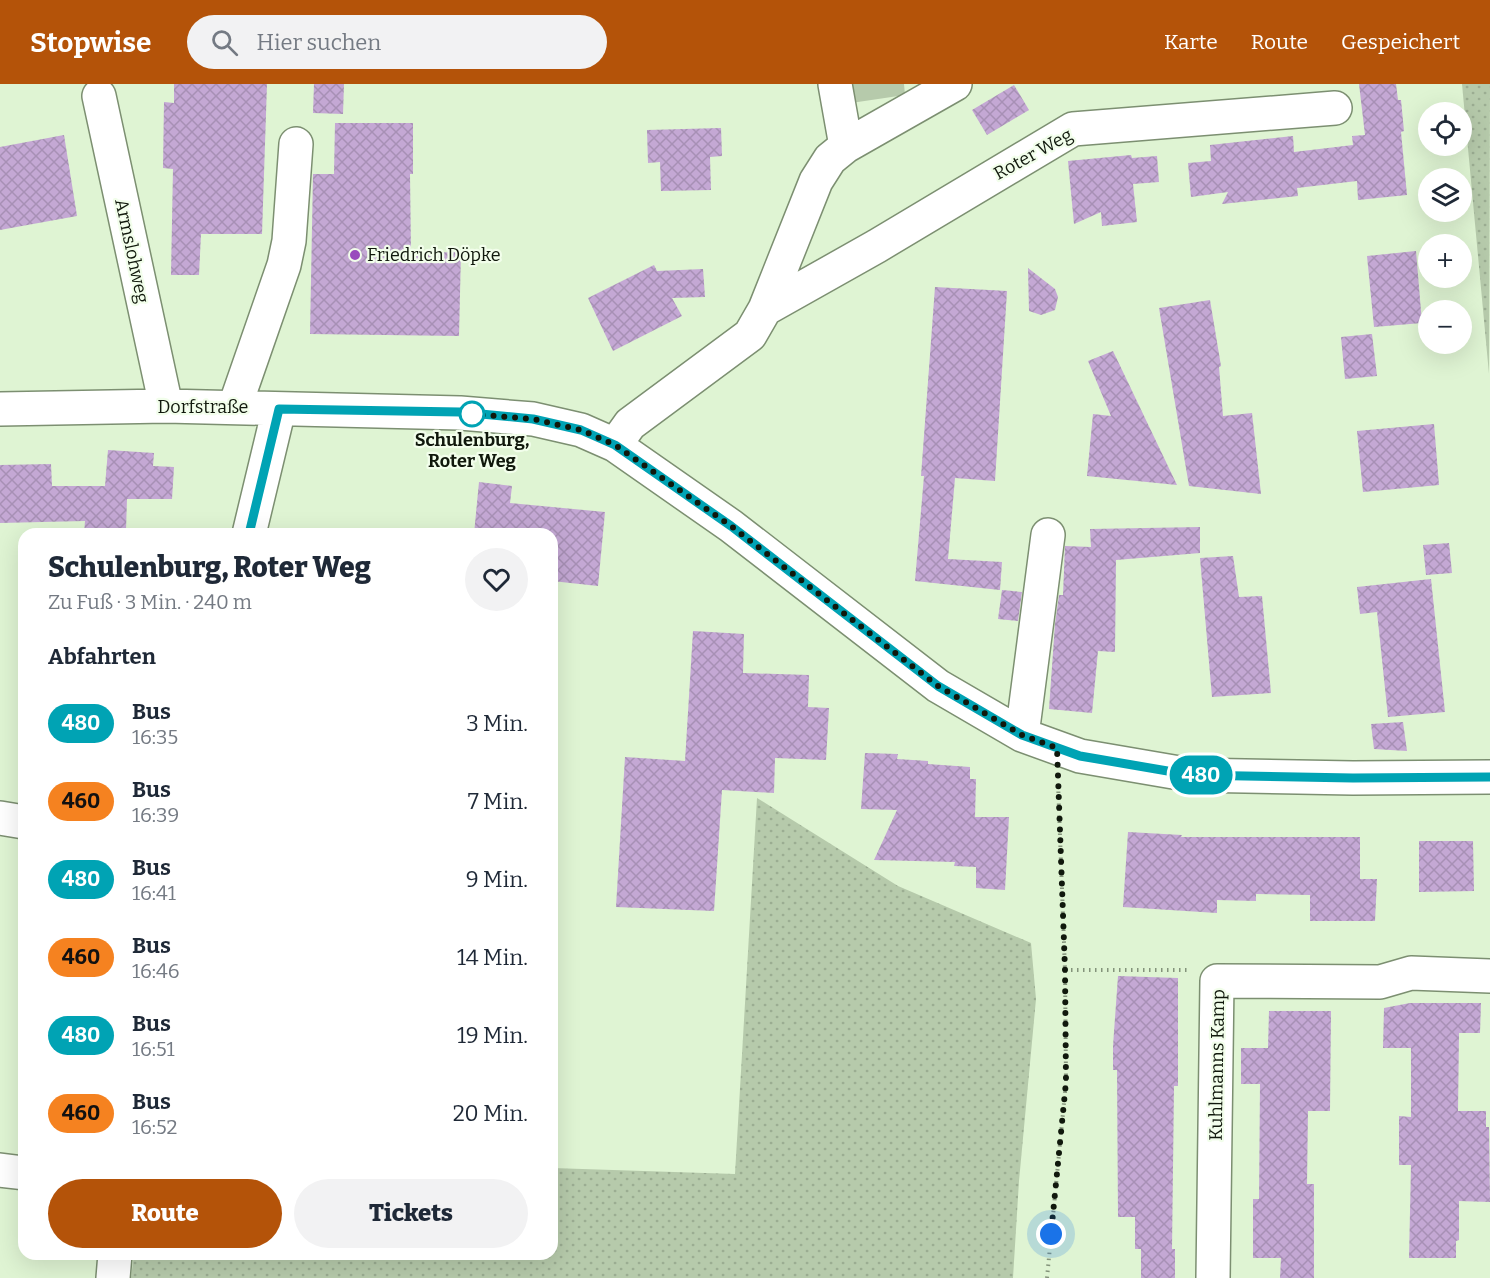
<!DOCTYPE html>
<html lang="de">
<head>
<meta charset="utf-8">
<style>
	:root { --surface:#fff; --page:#f2f2f3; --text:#1f2937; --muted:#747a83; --accent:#b45309 }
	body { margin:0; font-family:Bitter,serif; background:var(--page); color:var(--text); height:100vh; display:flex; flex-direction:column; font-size:22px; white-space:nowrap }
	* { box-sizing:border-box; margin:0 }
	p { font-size:20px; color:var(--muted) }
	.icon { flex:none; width:33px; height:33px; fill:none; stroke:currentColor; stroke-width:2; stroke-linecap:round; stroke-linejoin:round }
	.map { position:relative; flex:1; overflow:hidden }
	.side { position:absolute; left:18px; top:444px; width:540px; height:732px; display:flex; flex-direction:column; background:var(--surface); border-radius:18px; box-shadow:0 6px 24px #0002 }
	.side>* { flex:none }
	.badge { padding:0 12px; border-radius:20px; font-size:21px; line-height:39px }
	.buttons { position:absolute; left:1418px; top:18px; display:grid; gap:12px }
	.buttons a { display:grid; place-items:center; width:54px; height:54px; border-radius:50%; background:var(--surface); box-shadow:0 6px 24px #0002; font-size:30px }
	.you { position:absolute; width:30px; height:30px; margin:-15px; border:4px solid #fff; border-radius:50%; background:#1a73e8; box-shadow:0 0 0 9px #1a73e833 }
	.map>.badge { position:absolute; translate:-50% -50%; box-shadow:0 0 0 3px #fff }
	h2 { padding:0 30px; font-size:22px; line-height:54px }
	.round { display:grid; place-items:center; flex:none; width:63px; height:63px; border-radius:32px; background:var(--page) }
	.overview { display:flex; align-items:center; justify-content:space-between; height:102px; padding:0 30px }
	h1 { font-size:28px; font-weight:800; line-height:45px }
	.button { display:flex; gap:12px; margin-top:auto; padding:12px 30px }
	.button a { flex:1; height:69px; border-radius:36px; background:var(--accent); color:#fff; font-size:24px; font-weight:800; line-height:69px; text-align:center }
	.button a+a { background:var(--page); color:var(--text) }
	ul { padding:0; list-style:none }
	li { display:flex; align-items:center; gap:18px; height:78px; padding:0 30px }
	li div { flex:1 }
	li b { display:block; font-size:22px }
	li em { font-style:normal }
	li .badge { min-width:66px; font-weight:700; text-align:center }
	header { display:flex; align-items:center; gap:36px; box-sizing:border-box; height:84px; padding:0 30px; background:var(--accent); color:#fff }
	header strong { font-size:28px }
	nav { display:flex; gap:33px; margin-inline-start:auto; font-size:21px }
	.search { width:420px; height:54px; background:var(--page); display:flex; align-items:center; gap:15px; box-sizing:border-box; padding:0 21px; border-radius:33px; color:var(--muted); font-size:22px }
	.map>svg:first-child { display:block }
</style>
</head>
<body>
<header>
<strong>Stopwise</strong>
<div class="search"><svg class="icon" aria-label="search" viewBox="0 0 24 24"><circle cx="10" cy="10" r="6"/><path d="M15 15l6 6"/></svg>Hier suchen</div>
<nav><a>Karte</a><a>Route</a><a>Gespeichert</a></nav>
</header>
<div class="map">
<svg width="1490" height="1194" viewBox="0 0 1490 1194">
	<defs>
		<pattern id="grass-dots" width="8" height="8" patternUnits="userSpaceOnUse" patternTransform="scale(1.5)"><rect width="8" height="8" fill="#b6caab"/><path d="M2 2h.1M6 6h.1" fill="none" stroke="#9bad92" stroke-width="1.8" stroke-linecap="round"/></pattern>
		<pattern id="building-cross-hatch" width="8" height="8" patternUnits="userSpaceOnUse" patternTransform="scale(1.5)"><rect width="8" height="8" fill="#c4a8d4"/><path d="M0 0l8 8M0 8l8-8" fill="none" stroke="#a790b5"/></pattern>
	</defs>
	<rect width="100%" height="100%" fill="#dff4d3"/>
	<path fill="url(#grass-dots)" d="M1462,0h28l-1,290z
		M757,714l141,88 133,57 5,56 -17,182 -6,97h-882l3,-24h418v-86l183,6z"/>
	<path fill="#b6caab" d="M848,0h56l1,11 -54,8z"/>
	<path fill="url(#building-cross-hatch)" d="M174,0h93l-5,150h-61l-2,41h-28l2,-106 -10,-1 1,-66 10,1z
		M314,0h30l-1,30 -30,-1z
		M1359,0h37l2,16h3l3,31 -3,1 6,63 -49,5 -1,-19 -60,7 1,8 -76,8 6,-12 -37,5 -3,-34 23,-2 -1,-16 83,-9 1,16 59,-7 -1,-9 13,-1z
		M1014,1l15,25 -42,25 -15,-25z
		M335,39h78v51h-3l1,79 50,-1 -2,84 -149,-2 3,-160h21z
		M721,44l1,28 -12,1 1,33 -50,1 -1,-29 -12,1 -1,-33z
		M64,51l13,81 -77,14v-83z
		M1131,71l1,3 25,-2 2,26 -26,2 4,38 -35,4 -1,-14 -27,12 -6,-63z
		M1416,167l6,72 -48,4 -7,-71z
		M654,181l3,6 46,-2 2,28 -33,1 10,18 -69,35 -25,-53z
		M1028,184l27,21 3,8 -3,13 -14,5 -12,-4z
		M935,203l72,4 -12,190 -40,-3 -7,81 54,3 -2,28 -85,-9 9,-105h-3z
		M1210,216l11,66 -2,1 4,49 29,-3 9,81 -72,-8 -30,-178z
		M1372,250l5,42 -32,3 -4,-42z
		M1113,267l64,134 -90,-9 6,-62 18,2 -23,-55z
		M1434,340l5,61 -76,7 -6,-61z
		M108,366l46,3 -1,13 21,1 -2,32h-45l-1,31h-5v4h-37l1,-13 -85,2v-58l51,-1 1,22h53z
		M479,398l33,4 -2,17 95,9 -7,74 -46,-5v-47h-78z
		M1200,443v26l-84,7 -1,92 -17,-1 -6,62 -43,-4 6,-85 4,-29h4l2,-49 26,1 -1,-18z
		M1449,459l3,30 -26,2 -3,-30z
		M1233,472l6,41 23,-1 9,97 -59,4 -12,-139z
		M1431,495l14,133 -57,5 -11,-105 -17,2 -3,-27z
		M1002,506l20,2 -4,29 -20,-2z
		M693,547l51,3 -1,39 66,2 -1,32 21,1 -3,52 -51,-2 -1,35 -52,-3 -8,121 -98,-4 9,-150 60,4z
		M1403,638l4,29 -33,-2 -3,-25z
		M865,669l33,1 -1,5 31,2v3l42,3v12h6l-1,38h34l-4,73 -29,-2v-21l-22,-1 1,-4 -81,-2 23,-50 -36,-1z
		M1128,748l54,3 -1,2h179v42h17l-2,42h-65v-26l-54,-1v7l-39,-1v13l-94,-6z
		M1419,757h54l1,50 -55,1z
		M1118,892l60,2v108h-4l-2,163h3v29h-34v-29h-6v-32h-17l-1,-147h-4v-24z
		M1410,919h71l-1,30h-21l-1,78h28v16h3l1,75 -31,-1v39l-3,1v17h-47l2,-93h-12v-49l12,1v-69h-28l1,-40z
		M1269,927h62l-1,100h-22l-1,73h7v94h-34l1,-20h-28v-59h6l1,-115h-19v-36h27z"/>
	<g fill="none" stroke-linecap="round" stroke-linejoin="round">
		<g stroke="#7c8f71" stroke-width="36">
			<path id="minor" d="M835,0l11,62
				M99,12l67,310
				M765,225l112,-63 196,-117 262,-21
				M235,322l49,-141 5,-24 7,-97
				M0,325l166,-3 294,7 73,6 48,11 34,15 116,81 207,160 84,49 58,21 111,19 162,3 137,-1
				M615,361l15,-21 120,-89 15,-26 51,-128 14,-22 16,-13 109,-62
				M249,450l30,-125
				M1022,651l26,-200
				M0,734l24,4
				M0,1086l24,3
				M113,1194l2,-24
				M1213,1194l4,-297 163,1 31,-9 79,3"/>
		</g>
		<path stroke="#84937b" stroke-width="4" stroke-dasharray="1.5 4.5" stroke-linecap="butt" d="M1065,886h122
			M1047,1194l19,-196 -1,-112 -7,-188"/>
		<use href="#minor" stroke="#fff" stroke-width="33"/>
	</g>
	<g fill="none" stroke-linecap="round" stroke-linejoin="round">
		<g stroke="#fff" stroke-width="14">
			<path id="line" d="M249,450l30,-125 181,3 73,7 48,11 34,15 116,81 207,160 84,49 58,21 111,19 162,3 137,-1"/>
		</g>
		<use href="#line" stroke="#00a3b4" stroke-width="9"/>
		<path stroke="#10180c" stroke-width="6" stroke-dasharray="0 10.8" d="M472,330l61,5 48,11 34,15 116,81 207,160 84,49 35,13 8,222 1,112 -15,152"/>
	</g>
	<circle fill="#994cbd" stroke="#f2feeb" stroke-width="2" cx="355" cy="171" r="6"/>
	<circle fill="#fff" stroke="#00a3b4" stroke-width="3" cx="472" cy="330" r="12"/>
	<g text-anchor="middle" stroke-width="4.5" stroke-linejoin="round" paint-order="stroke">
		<g font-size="18" fill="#10180c" stroke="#f2feeb">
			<text transform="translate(1033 70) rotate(-29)" y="6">Roter Weg</text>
			<text transform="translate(132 167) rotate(78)" y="6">Armslohweg</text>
			<text x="203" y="329">Dorfstraße</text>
			<text transform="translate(1217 981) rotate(-89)" y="6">Kuhlmanns Kamp</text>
		</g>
		<g font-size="18" fill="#10180c" stroke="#f2feeb" text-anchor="start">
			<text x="367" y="177">Friedrich Döpke</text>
		</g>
		<g font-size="18" font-weight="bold" fill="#10180c" stroke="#f2feeb">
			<text x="472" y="362">Schulenburg,<tspan x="472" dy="21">Roter Weg</tspan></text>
		</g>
	</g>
</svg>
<div class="buttons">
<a><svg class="icon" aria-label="locate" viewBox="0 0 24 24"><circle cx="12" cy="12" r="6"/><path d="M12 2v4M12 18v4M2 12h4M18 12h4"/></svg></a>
<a><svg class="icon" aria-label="layers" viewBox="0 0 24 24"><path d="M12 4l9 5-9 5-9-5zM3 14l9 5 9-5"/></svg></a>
<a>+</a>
<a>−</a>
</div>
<div class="you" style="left:1051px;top:1150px"></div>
<b class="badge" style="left:1201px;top:691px;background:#00a3b4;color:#fff">480</b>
<section class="side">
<div class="overview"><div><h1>Schulenburg, Roter Weg</h1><p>Zu Fuß · 3 Min. · 240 m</p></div><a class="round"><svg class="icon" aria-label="heart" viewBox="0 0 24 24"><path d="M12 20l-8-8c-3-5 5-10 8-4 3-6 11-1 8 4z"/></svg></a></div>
<h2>Abfahrten</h2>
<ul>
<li><span class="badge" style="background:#00a3b4;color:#fff">480</span><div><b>Bus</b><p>16:35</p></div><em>3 Min.</em></li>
<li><span class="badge" style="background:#f58220;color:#111">460</span><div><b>Bus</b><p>16:39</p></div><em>7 Min.</em></li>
<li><span class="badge" style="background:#00a3b4;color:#fff">480</span><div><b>Bus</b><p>16:41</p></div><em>9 Min.</em></li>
<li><span class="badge" style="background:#f58220;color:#111">460</span><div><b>Bus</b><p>16:46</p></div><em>14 Min.</em></li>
<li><span class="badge" style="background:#00a3b4;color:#fff">480</span><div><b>Bus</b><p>16:51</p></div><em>19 Min.</em></li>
<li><span class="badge" style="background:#f58220;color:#111">460</span><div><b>Bus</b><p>16:52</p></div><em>20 Min.</em></li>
</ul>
<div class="button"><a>Route</a><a>Tickets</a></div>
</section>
</div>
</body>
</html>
